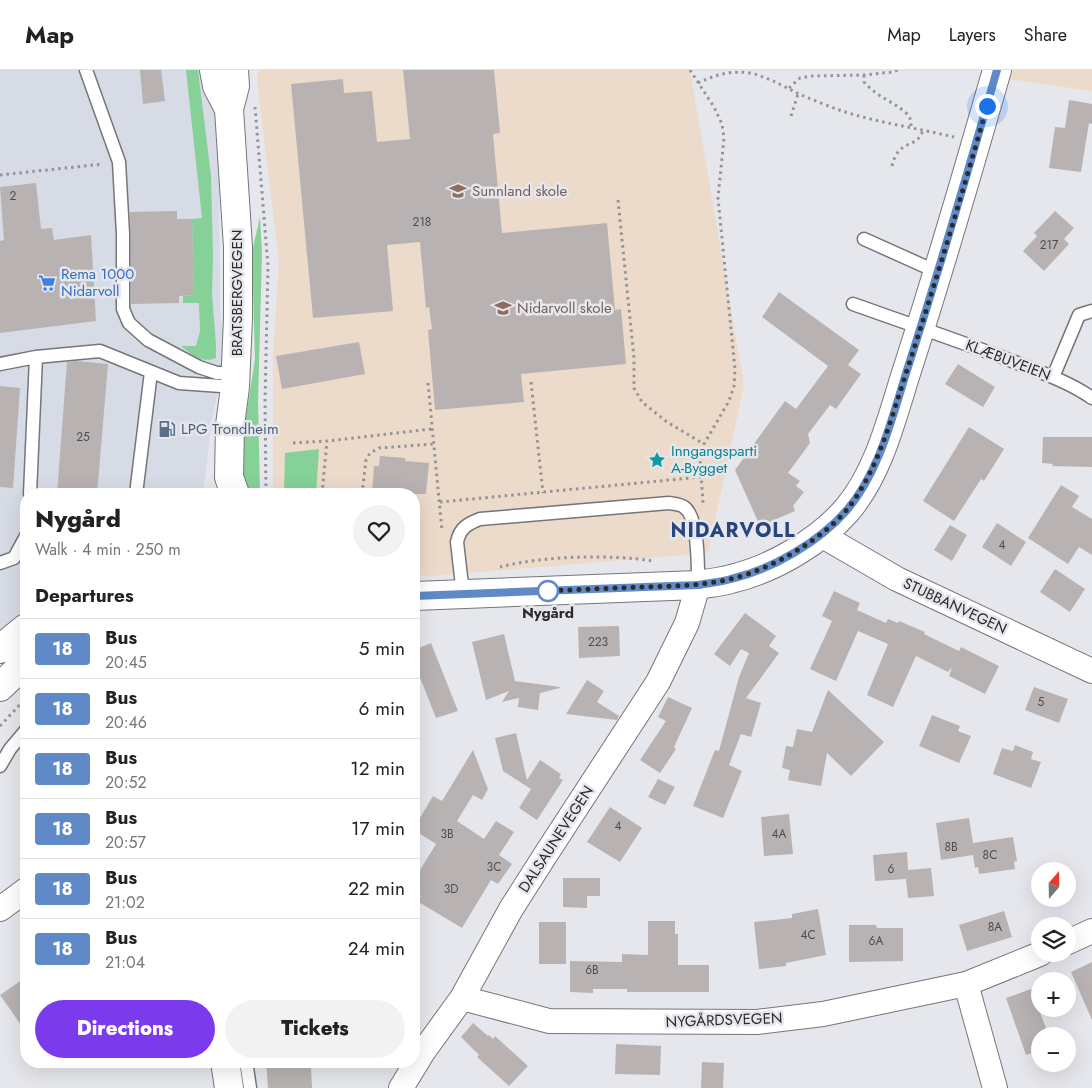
<!DOCTYPE html>
<html lang="en">
<head>
<meta charset="utf-8">
<style>
	:root { --surface:#fff; --page:#f2f2f2; --text:#222; --muted:#767676; --line:#e0e0e0; --accent:#7c3aed }
	body { margin:0; font-family:Jost,sans-serif; background:var(--page); color:var(--text); height:100vh; display:flex; flex-direction:column; font-size:19px; white-space:nowrap }
	* { box-sizing:border-box; margin:0 }
	p { font-size:16px; color:var(--muted) }
	.icon { flex:none; width:28px; height:28px; fill:none; stroke:currentColor; stroke-width:2; stroke-linecap:round; stroke-linejoin:round }
	.map { position:relative; flex:1; overflow:hidden }
	.drawer { position:absolute; left:20px; top:418px; width:400px; height:580px; display:flex; flex-direction:column; background:var(--surface); border-radius:20px; box-shadow:0 5px 20px #0002 }
	.drawer>* { flex:none }
	.badge { padding:0 10px; border-radius:4px; font-size:18px; line-height:32px }
	.needle { width:32px; rotate:20deg }
	.controls { position:absolute; left:1031px; top:792px; display:grid; gap:10px }
	.controls a { display:grid; place-items:center; width:45px; height:45px; border-radius:50%; background:var(--surface); box-shadow:0 5px 20px #0002; font-size:25px }
	.you { position:absolute; width:25px; height:25px; margin:-12px; border:4px solid #fff; border-radius:50%; background:#1a73e8; box-shadow:0 0 0 8px #1a73e833 }
	.map>.badge { position:absolute; translate:-50% -50%; box-shadow:0 0 0 2px #fff }
	h2 { padding:0 15px; font-size:19px; line-height:45px }
	.round { display:grid; place-items:center; flex:none; width:52px; height:52px; border-radius:26px; background:var(--page) }
	.head { display:flex; align-items:center; justify-content:space-between; height:85px; padding:0 15px }
	h1 { font-size:24px; font-weight:800; line-height:38px }
	.action { display:flex; gap:10px; margin-top:auto; padding:10px 15px }
	.action a { flex:1; height:58px; border-radius:30px; background:var(--accent); color:#fff; font-size:20px; font-weight:800; line-height:58px; text-align:center }
	.action a+a { background:var(--page); color:var(--text) }
	ul { padding:0; list-style:none }
	li { display:flex; align-items:center; gap:15px; height:60px; padding:0 15px; border-top:1px solid var(--line) }
	li div { flex:1 }
	li b { display:block; font-size:19px }
	li em { font-style:normal }
	li .badge { min-width:55px; font-weight:700; text-align:center }
	header { display:flex; align-items:center; gap:30px; box-sizing:border-box; height:70px; padding:0 25px; background:var(--surface); border-bottom:1px solid var(--line) }
	header strong { font-size:24px }
	nav { display:flex; gap:28px; margin-inline-start:auto; font-size:18px }
	.map>svg:first-child { display:block }
</style>
</head>
<body>
<header>
<strong>Map</strong>
<nav><a>Map</a><a>Layers</a><a>Share</a></nav>
</header>
<div class="map">
<svg width="1092" height="1018" viewBox="0 0 1092 1018">
	<rect width="100%" height="100%" fill="#e6e7ec"/>
	<path fill="#d6dbe6" d="M0,0h207l15,93 -3,19 1,129 6,45 -14,63 -9,75h-177v126l-26,19z"/>
	<path fill="#ecdaca" d="M259,0h431l54,315 -36,168 -275,23 -19,-1v-81h-141v-140l6,-92 -22,-182z
		M1013,0h79v21l-82,-12z"/>
	<path fill="#85d198" d="M186,0h12l13,106 2,80 -1,38 4,51v13c-14,6 -25,-4 -35,-12h15l4,-15 -1,-28h-16v-7l11,-1 -2,-76 10,-1z
		M260,147l2,37 -4,147 2,93h-17l-1,-51 13,-84 -3,-107z
		M319,379l-3,45h-32l1,-41z"/>
	<path fill="#b8b3b2" d="M140,0h21l4,31 -22,3z
		M403,0h91l6,63 -7,1 9,99 105,-10 8,87 6,-1 5,55 -105,10 3,28 -89,8 -7,-80 4,-1 -3,-22 -3,1 -6,-66 -33,3 6,66 -80,7 -22,-234 52,-5 1,14 28,-2 5,51 33,-3z
		M1069,30l23,4v20l-3,-1 -8,49 -32,-4 6,-41 10,1z
		M36,113l5,46 11,-1 2,12 37,-5 5,86 -96,12v-92l4,-1 -4,-53z
		M177,141v8h15l2,76 -15,1v7l-48,1 -1,-92z
		M1055,141l19,17 -10,11 5,5 -25,27 -21,-20 14,-15 -3,-3z
		M779,222l80,58 -11,15 13,9 -25,35 -6,-4 -22,29 2,9 -22,30 12,8 -4,5 8,6 -11,14 2,5 -35,15 -25,-56 50,-69 11,8 32,-43 -66,-49z
		M359,272l6,32 -83,15 -6,-33z
		M76,291l32,3 -11,130h-40l10,-132z
		M958,294l37,23 -12,20 -38,-23z
		M0,316l20,2 -7,100 -13,-1z
		M969,357l35,22 -20,32 -3,-2 -27,42 -31,-20z
		M1043,367h49v30l-40,-1 1,-2 -11,-1z
		M380,386l25,2v3l24,2 -3,31h-54l2,-28h5z
		M1061,415l18,11 -7,11 20,12v36l-13,-8 -11,17 -40,-26z
		M997,453l29,19 -15,24 -29,-19z
		M950,455l17,10 -15,26 -18,-11z
		M1055,499l30,20 -15,23 -30,-20z
		M834,521l26,12 -3,7 29,13 2,-4 10,4 1,-2 26,11 -1,2 35,17 2,-4 38,19 -14,28 -36,-18 3,-9 -4,5 -32,-16 -23,51 -26,-12 21,-51 -30,-13 -22,50 -26,-12 22,-48 -10,-5z
		M745,543l31,23 -7,10 10,7 -33,45 15,5 -10,34 -10,-3 -12,31 13,6 -19,47 -30,-12 22,-56 4,1 20,-74 10,-24 -8,-4 -11,17 -16,-12z
		M619,556l1,30 -41,2 -1,-31z
		M504,564l11,47 45,6v1l-20,5 -2,17 -20,-3 1,-9 -17,4 7,-11 -23,9 -14,-58z
		M431,573l27,68 -22,7 -22,-56v-12z
		M587,610l17,11 -7,11 22,14 -2,4 -51,-6z
		M1034,617l34,12 -9,24 -34,-13z
		M828,620l56,52 -33,34 -24,-23 -6,33 -33,-6 2,-10 -8,-2 4,-22 7,1 4,-18 15,3z
		M668,627l24,11 -18,39 2,2 -16,24 -20,-13 26,-39 -8,-4z
		M932,645l28,11 -2,5 13,5 -12,27 -40,-17z
		M516,663l11,47 13,-20 21,14 -2,4 4,2 -26,40 -18,-12 12,-19 -28,-18 -8,-33z
		M1015,675l18,7 -2,7 10,3 -10,26 -38,-14 9,-26 11,3z
		M473,680l15,39 -6,11 -9,-5 -16,26 27,18 12,-18 18,11 -15,23 13,9 -14,20 -7,-4 -29,48 -45,-27 4,-5 -7,-4v-12l22,-36 -22,-14v-2l19,-32 9,5z
		M658,709l17,8 -10,18 -17,-8z
		M610,737l32,21 -22,34 -33,-20z
		M789,744l4,40 -29,2 -3,-39z
		M969,748l4,25 40,-6 4,24 -3,1 1,7 -36,5 -1,-7 -3,1 -2,-13 -32,5 -5,-37z
		M907,782l1,18 23,-2 3,28 -26,2 -2,-19 -31,2 -2,-26z
		M563,808h37v18h-13v12l-24,-1z
		M818,839l8,46 -40,8v3l-27,3 -5,-47 38,-4v-4z
		M1004,841l8,26 -45,14 -8,-26z
		M648,851h27v13h3v31h31v27h-82v-3h-34v4l-23,-1v-31l52,1v-8l26,1z
		M539,852h27v42h-27z
		M849,855h27l1,3h26v33l-54,1z
		M1092,892v58l-21,-48z
		M26,907v55l-26,-37z
		M1031,919l18,47h-9v14l-14,5 -20,-57z
		M473,953l15,13 1,-1 4,4 2,-3 33,30 -19,20 -32,-29 2,-2 -18,-18z
		M616,974l45,2 -1,29 -45,-1z
		M266,991h23l1,6 21,-1 1,22h-44z
		M702,992l22,1 -1,25h-22z"/>
	<g fill="none" stroke-linecap="round" stroke-linejoin="round">
		<g stroke="#75767a" stroke-width="15">
			<path id="lane" d="M86,0l33,92 4,72v75l6,14 19,17 51,27 18,6h19
				M864,169l60,27 14,4
				M853,234c53,19 106,37 159,57 27,11 56,20 80,37
				M0,294l36,-7 64,-6 79,32 56,4
				M1053,307l26,-62 13,-4
				M30,424l6,-137
				M136,424l15,-122
				M0,493l14,-5 12,-22
				M463,524l-6,-52c3,-14 10,-18 23,-23l189,-16c5,1 11,1 15,4 15,10 14,61 14,78
				M0,696l10,-17 16,-19
				M246,991l4,27"/>
		</g>
		<g stroke="#75767a" stroke-width="26">
			<path id="street" d="M821,465l76,44 195,92
				M0,839l26,-19
				M1068,872l24,-11
				M966,914l29,104
				M462,928l87,23 208,1 66,-8 143,-30 74,-30
				M401,1018l22,-36 39,-54 49,-89 35,-55 112,-172 29,-59 11,-38"/>
		</g>
		<g stroke="#75767a" stroke-width="30">
			<path id="secondary" d="M214,0l3,16 12,23
				M234,0l1,16 -6,23 9,138v71l-3,69 -5,38 -1,52 6,17
				M414,526l284,-11c11,-2 23,-3 33,-6 42,-10 88,-37 116,-69 34,-40 46,-98 62,-146 31,-97 60,-196 88,-294
				M0,579l26,-21
				M0,617l26,-25
				M225,991l4,27"/>
		</g>
		<path stroke="#939497" stroke-width="3" stroke-dasharray="2.5 4" stroke-linecap="butt" d="M690,0l24,37 8,17 2,14 -6,60 17,171 -1,17 -5,15 -25,43 -4,15 3,44
			M864,5v7c14,16 29,19 42,31 5,4 5,9 5,15
			M698,13c17,-8 33,-13 52,-10 18,4 33,13 49,21 14,6 29,12 43,17 37,12 75,17 112,26
			M789,18l11,-10 11,-2 53,-1 29,-3 5,-2
			M255,37l13,159 -3,136 1,92
			M791,46l7,-22
			M892,96c7,-29 24,-15 31,-36
			M0,105l103,-11
			M618,130l16,158v30l8,14 25,20 37,22
			M531,312l12,111
			M428,313l14,148
			M293,373l34,-2 105,-12
			M322,424l5,-53
			M362,424l4,-34 4,-7 9,-5 55,-4
			M440,432l261,-25
			M500,497c42,-11 110,-13 153,-6
			M0,656l26,-28"/>
		<use href="#lane" stroke="#fff" stroke-width="12"/>
		<use href="#street" stroke="#fff" stroke-width="24"/>
		<use href="#secondary" stroke="#fff" stroke-width="28"/>
	</g>
	<g fill="none" stroke-linecap="round" stroke-linejoin="round">
		<g stroke="#fff" stroke-width="11">
			<path id="line" d="M414,526l284,-11c11,-2 23,-3 33,-6 42,-10 88,-37 116,-69 34,-40 46,-97 62,-146 31,-97 60,-196 88,-294"/>
		</g>
		<use href="#line" stroke="#5f8ac7" stroke-width="8"/>
		<path stroke="#2a2b2d" stroke-width="5" stroke-dasharray="0 9" d="M548,521h-7c34,-1 69,-3 103,-4 29,-1 58,-1 86,-8 40,-9 94,-40 119,-72 32,-42 44,-96 61,-146 27,-84 53,-169 77,-255"/>
	</g>
	<defs>
		<g id="school-bare" transform="scale(1.35)"><path d="M0-5L7-2L0 1L-7-2ZM-4 1L0 2.5L4 1V4Q0 6-4 4Z" fill="#8d6e63" stroke="#e6e7ec" stroke-width="2.5" paint-order="stroke"/></g>
		<g id="supermarket-bare" transform="scale(1.35)"><path d="M-6-5.5h2.5l.6 2H6L4.5 2H-2.5L-4.4-4H-6ZM-1.5 3.2a1.3 1.3 0 1 0 .1 0ZM3 3.2a1.3 1.3 0 1 0 .1 0Z" fill="#3f7fe0" stroke="#e6e7ec" stroke-width="2.5" paint-order="stroke"/></g>
		<g id="fuel-bare" transform="scale(1.35)"><path d="M-5.5-6h7V0h2V4h1.3V-2.5L3-4.5l.8-.8L6-3V5H2.5V1h-1V6h-7ZM-4.2-4.7v3.2H.2V-4.7Z" fill="#5c6f8a" stroke="#e6e7ec" stroke-width="2.5" paint-order="stroke"/></g>
		<g id="sight-bare" transform="scale(1.35)"><path d="M0-6L1.8-2.2L6-1.7L2.9 1.2L3.7 5.4L0 3.3L-3.7 5.4L-2.9 1.2L-6-1.7L-1.8-2.2Z" fill="#0f9aa8" stroke="#e6e7ec" stroke-width="2.5" paint-order="stroke"/></g>
	</defs>
	<g fill-rule="evenodd">
		<use href="#school-bare" x="458" y="121"/>
		<use href="#supermarket-bare" x="47" y="213"/>
		<use href="#school-bare" x="503" y="238"/>
		<use href="#fuel-bare" x="167" y="359"/>
		<use href="#sight-bare" x="657" y="390"/>
	</g>
	<circle fill="#fff" stroke="#5f8ac7" stroke-width="2.5" cx="548" cy="521" r="10"/>
	<g text-anchor="middle" stroke-width="5" stroke-linejoin="round" paint-order="stroke">
		<g font-size="12" fill="#4e4d4e">
			<text x="13" y="130">2</text>
			<text x="422" y="156">218</text>
			<text x="1049" y="179">217</text>
			<text x="83" y="371">25</text>
			<text x="1002" y="479">4</text>
			<text x="598" y="576">223</text>
			<text x="1041" y="636">5</text>
			<text x="618" y="760">4</text>
			<text x="447" y="768">3B</text>
			<text x="779" y="768">4A</text>
			<text x="951" y="781">8B</text>
			<text x="990" y="789">8C</text>
			<text x="494" y="801">3C</text>
			<text x="891" y="803">6</text>
			<text x="451" y="823">3D</text>
			<text x="995" y="861">8A</text>
			<text x="808" y="869">4C</text>
			<text x="876" y="875">6A</text>
			<text x="592" y="904">6B</text>
		</g>
		<g font-size="15" fill="#785e54" stroke="#e6e7ec" text-anchor="start">
			<text x="472" y="126">Sunnland skole</text>
			<text x="517" y="243">Nidarvoll skole</text>
		</g>
		<g font-size="15" fill="#366cbe" stroke="#e6e7ec" text-anchor="start">
			<text x="61" y="209">Rema 1000<tspan x="61" dy="17">Nidarvoll</tspan></text>
		</g>
		<g font-size="15" fill="#2a2b2d" stroke="#e6e7ec">
			<text transform="translate(237 223) rotate(-90)" y="5">BRATSBERGVEGEN</text>
			<text transform="translate(1008 290) rotate(21)" y="5">KLÆBUVEIEN</text>
			<text transform="translate(955 536) rotate(25)" y="5">STUBBANVEGEN</text>
			<text transform="translate(556 769) rotate(-57)" y="5">DALSAUNEVEGEN</text>
			<text transform="translate(724 950) rotate(-2)" y="5">NYGÅRDSVEGEN</text>
		</g>
		<g font-size="15" fill="#4e5e75" stroke="#e6e7ec" text-anchor="start">
			<text x="181" y="364">LPG Trondheim</text>
		</g>
		<g font-size="15" fill="#0d838f" stroke="#e6e7ec" text-anchor="start">
			<text x="671" y="386">Inngangsparti<tspan x="671" dy="17">A-Bygget</tspan></text>
		</g>
		<g font-size="15" font-weight="bold" fill="#2a2b2d" stroke="#e6e7ec">
			<text x="548" y="548">Nygård</text>
		</g>
		<g font-size="20" font-weight="bold" letter-spacing="1" fill="#2a457d" stroke="#e6e7ec">
			<text x="733" y="467">NIDARVOLL</text>
		</g>
	</g>
</svg>
<div class="controls">
<a><svg class="needle" viewBox="-14 -14 28 28"><path d="M0-13l5 13h-10z" fill="#e53935"/><path d="M0 13l5-13h-10z" fill="#767676"/></svg></a>
<a><svg class="icon" aria-label="layers" viewBox="0 0 24 24"><path d="M12 4l9 5-9 5-9-5zM3 14l9 5 9-5"/></svg></a>
<a>+</a>
<a>−</a>
</div>
<div class="you" style="left:987px;top:36px"></div>
<section class="drawer">
<div class="head"><div><h1>Nygård</h1><p>Walk · 4 min · 250 m</p></div><a class="round"><svg class="icon" aria-label="heart" viewBox="0 0 24 24"><path d="M12 20l-8-8c-3-5 5-10 8-4 3-6 11-1 8 4z"/></svg></a></div>
<h2>Departures</h2>
<ul>
<li><span class="badge" style="background:#5f8ac7;color:#fff">18</span><div><b>Bus</b><p>20:45</p></div><em>5 min</em></li>
<li><span class="badge" style="background:#5f8ac7;color:#fff">18</span><div><b>Bus</b><p>20:46</p></div><em>6 min</em></li>
<li><span class="badge" style="background:#5f8ac7;color:#fff">18</span><div><b>Bus</b><p>20:52</p></div><em>12 min</em></li>
<li><span class="badge" style="background:#5f8ac7;color:#fff">18</span><div><b>Bus</b><p>20:57</p></div><em>17 min</em></li>
<li><span class="badge" style="background:#5f8ac7;color:#fff">18</span><div><b>Bus</b><p>21:02</p></div><em>22 min</em></li>
<li><span class="badge" style="background:#5f8ac7;color:#fff">18</span><div><b>Bus</b><p>21:04</p></div><em>24 min</em></li>
</ul>
<div class="action"><a>Directions</a><a>Tickets</a></div>
</section>
</div>
</body>
</html>
